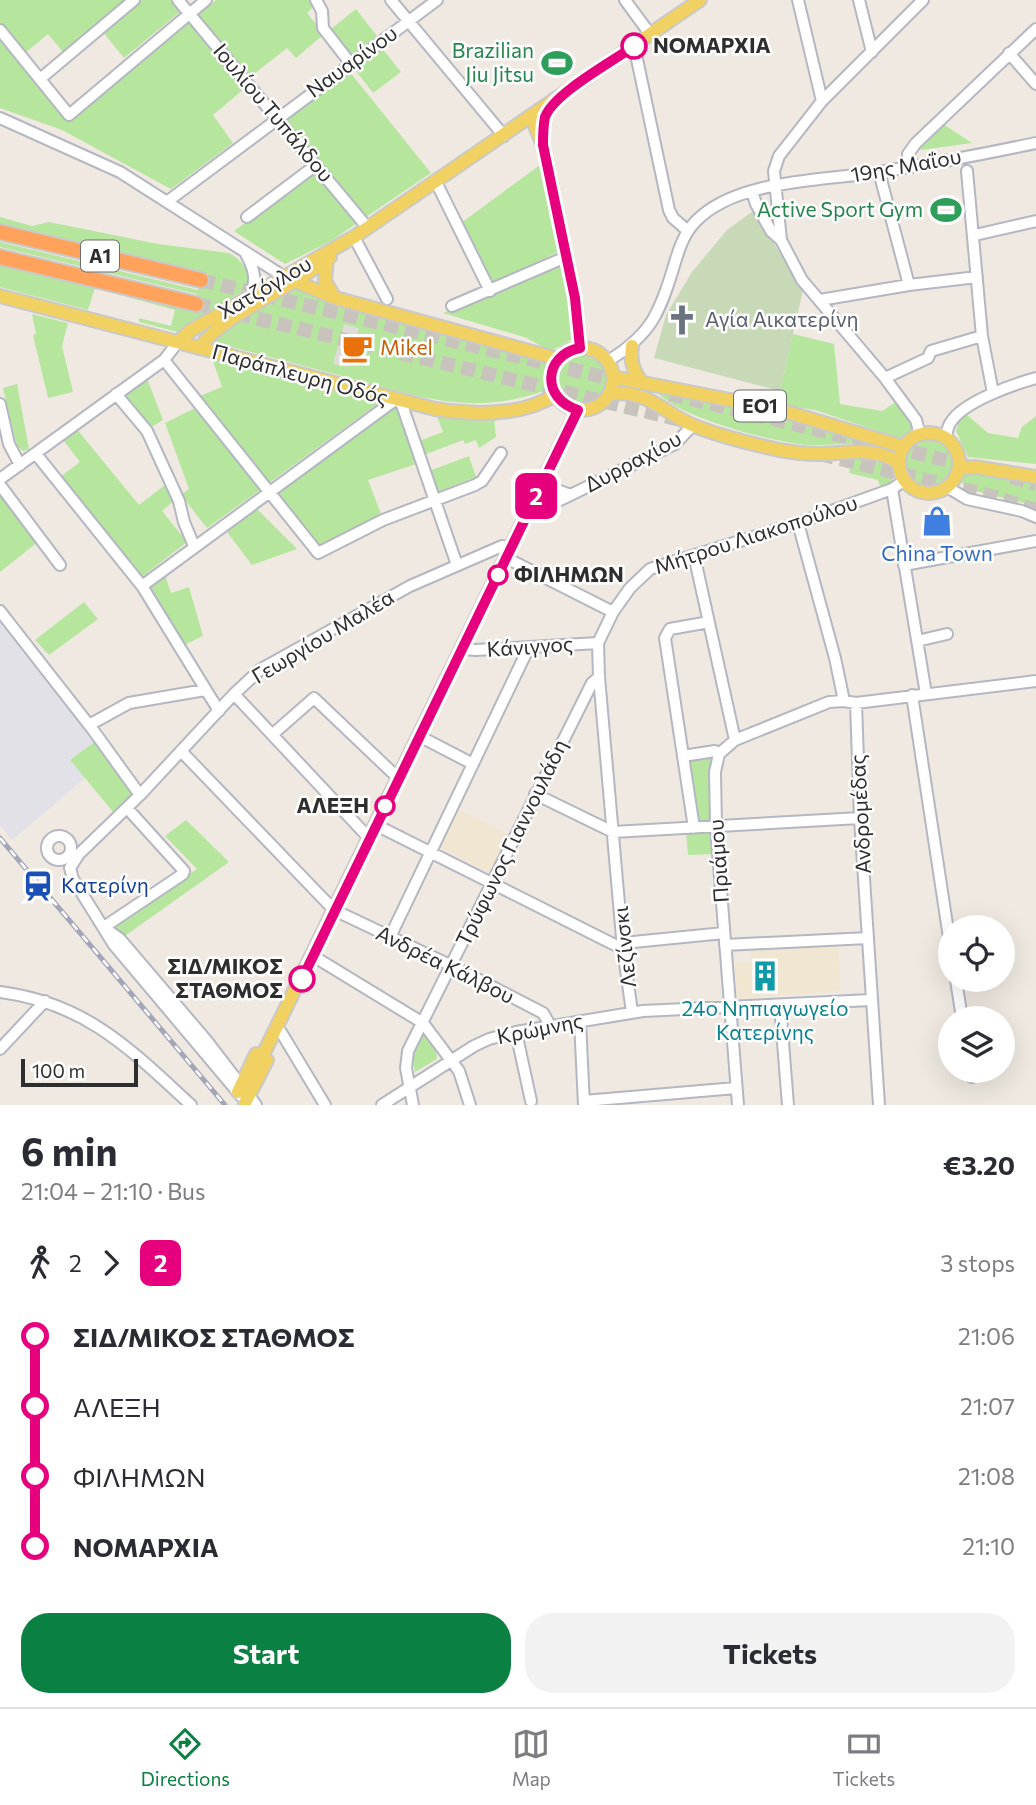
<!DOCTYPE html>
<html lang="en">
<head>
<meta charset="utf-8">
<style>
	:root { --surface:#fff; --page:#f2f2f3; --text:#2b2b33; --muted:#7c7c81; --line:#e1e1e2; --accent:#0b8043 }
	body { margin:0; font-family:Commissioner,sans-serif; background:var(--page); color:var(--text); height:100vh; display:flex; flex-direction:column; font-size:26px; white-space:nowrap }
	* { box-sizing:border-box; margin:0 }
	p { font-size:23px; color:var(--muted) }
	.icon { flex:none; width:38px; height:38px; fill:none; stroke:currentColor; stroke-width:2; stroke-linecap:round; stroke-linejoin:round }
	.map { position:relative; height:1105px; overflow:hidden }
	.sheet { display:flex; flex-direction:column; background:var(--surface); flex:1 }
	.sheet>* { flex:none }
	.badge { padding:0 14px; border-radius:10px; font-size:24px; line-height:46px }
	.fabs { position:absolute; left:938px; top:915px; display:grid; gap:14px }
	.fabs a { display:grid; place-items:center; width:77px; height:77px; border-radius:50%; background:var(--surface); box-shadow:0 7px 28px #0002; font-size:35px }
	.scale { position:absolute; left:21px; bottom:18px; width:117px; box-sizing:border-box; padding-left:7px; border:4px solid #2e2e2e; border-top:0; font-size:19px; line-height:24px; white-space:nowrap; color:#2e2e2e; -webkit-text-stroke:5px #fff; paint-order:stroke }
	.map>.badge { position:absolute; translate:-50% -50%; box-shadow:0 0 0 4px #fff }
	.legs { display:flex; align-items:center; gap:10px; height:77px; padding:0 21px; font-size:23px }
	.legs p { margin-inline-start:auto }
	.summary { display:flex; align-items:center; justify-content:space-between; height:119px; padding:0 21px }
	h1 { font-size:38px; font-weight:700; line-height:52px }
	.button { display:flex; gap:14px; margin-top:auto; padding:14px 21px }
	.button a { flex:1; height:80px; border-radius:28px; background:var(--accent); color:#fff; font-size:28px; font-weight:700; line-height:80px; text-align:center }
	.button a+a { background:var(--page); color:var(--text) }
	ul { padding:0 21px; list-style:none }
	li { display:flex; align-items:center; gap:24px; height:70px; font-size:26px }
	li i { display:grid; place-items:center; width:10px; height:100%; margin:0 9px; background:currentColor }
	li i::after { content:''; width:18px; height:18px; margin:-9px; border:5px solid; border-radius:50%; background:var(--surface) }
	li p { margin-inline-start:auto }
	li:first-child i { background:linear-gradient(#0000 50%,currentColor 0) }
	li:last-child i { background:linear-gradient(currentColor 50%,#0000 0) }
	.menu { display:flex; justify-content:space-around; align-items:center; height:98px; border-top:2px solid var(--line); background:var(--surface); font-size:19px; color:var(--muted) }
	.menu a { display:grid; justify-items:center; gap:4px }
	.menu .current { color:var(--accent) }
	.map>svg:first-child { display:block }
</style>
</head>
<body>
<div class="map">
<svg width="1036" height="1105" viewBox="0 0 1036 1105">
	<rect width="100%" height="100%" fill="#efe9e1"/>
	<path fill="#e3e1e8" d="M0,620l97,120 -27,20 15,18 -73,62 -12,-15z"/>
	<path fill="#f0e6d1" d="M458,809l54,27 -19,39 -54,-28z
		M838,941l3,50 -103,7 -4,-35 17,-1 -1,-16z"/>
	<path fill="#b6e59e" d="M0,0h125l-62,52 -15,-18 -23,19 -25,-30z
		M141,0h31l9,11 -57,47 -21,-26z
		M216,0h97l3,4 -9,9 17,21 -28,24 -9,-10 -38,30 -52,-63z
		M356,9l21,27 -28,21 -17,-23 -1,-5z
		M189,21l56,67 -32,27 20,28 -62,46 -109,-59 -62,-22v-75l74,83z
		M381,47l20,25 -28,21 -20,-26z
		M349,71l82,102 -65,44 -82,-98z
		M943,124l29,19 -51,7 -1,-3z
		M540,165l20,86 -64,31 -8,-3 -27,-56z
		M314,173l43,50 -26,18 -46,23 -51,-33z
		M0,217l32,9 17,-4 109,22 71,9c15,9 22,19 17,36l-68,43 -39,-10v-4l32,8 4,-16 -80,-22 -7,22 -88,-23v-25l193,49 4,-17 -197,-47v-5l198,48 5,-15 -203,-50z
		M560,262l7,24 7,50 -3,4 -18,10 -7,-1 -19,-11 -84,-25z
		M292,288l254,73 -2,14 2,15c-72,27 -126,7 -196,-12 -43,-11 -87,-23 -130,-34l-6,-5 2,-7z
		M32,314l36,9 -6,23 11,46 -25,6 -15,-63 3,-1z
		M793,334l41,10 6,60 42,7 17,-11 13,21 1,6 -8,9 -12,3 -6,-5 -72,-24 -26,-4 -6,-5 -3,-10z
		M555 377a26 26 0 1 1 52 0a26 26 0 1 1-52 0Z
		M212,358l148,39 20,5 -111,81 -69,-87 22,-9z
		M146,376l17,44 -15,9 -4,-10 -23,-24z
		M17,384l12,65 -6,2 -6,-5 -14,-58z
		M657,392l66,8 108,31 29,11 -3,2c-17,-1 -33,2 -49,1 -35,-3 -129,-27 -151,-53z
		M195,408l65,82 -53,38 -26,-33 8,-6 -24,-66z
		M400,408l19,55 -51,17 13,34 -62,34 -46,-56 117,-83z
		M966,414l22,19 30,5 4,-11 14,-11v48l-68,-7 -12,-26 4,-12z
		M437,416h57l2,21 -17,11 -3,-8 -11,4 -2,-4 -39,15 -5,-14 24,-9z
		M75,427l64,78 26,-20 11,14 -14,12 25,31 -44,34 -83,-99 20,-15 -19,-25z
		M906 462a24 24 0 1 1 48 0a24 24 0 1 1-48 0Z
		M469,456l7,21 -39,15 -8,-21z
		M853,459l28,3 6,-2 10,7c-1,11 -6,17 -17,19l-2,-6 -29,-7z
		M971,471l65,8v27l-69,-17 -7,-9 6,-7z
		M0,488l39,53 -39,31z
		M254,506l43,43 -45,16 -28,-37z
		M165,575l6,18 18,-6 14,49 -19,9 -34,-59z
		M84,602l14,17 -49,36 -14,-15z
		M97,740l37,52 -20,21 -44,-53z
		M713,755l-4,20 2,46 -16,1 -9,-63z
		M186,820l43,42 -107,76 -10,-13 85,-56 -32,-33z
		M713,830l2,24 -27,1 -2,-23z
		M424,1031l12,17 1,11 -22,13 -3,-17z"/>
	<path fill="#c8d9b8" d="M753,211l32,50 19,25 -24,105 -126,-33 12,-43 26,-43 35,-42z"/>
	<path fill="#dfdcd8" d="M344,324l15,4 -11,39 -15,-3z"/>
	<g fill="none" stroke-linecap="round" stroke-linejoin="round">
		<path stroke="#c8c4bd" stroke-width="14" stroke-dasharray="14 7" stroke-linecap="butt" d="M201,280l423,102
			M196,304l485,116
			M670,394l198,48
			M892,447l82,20
			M820,454l171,42 45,14
			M1011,477l25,7"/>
		<g stroke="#b4b7c1" stroke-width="14">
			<path id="minor" d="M178,0l189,227
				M316,0l6,11 1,17 28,36
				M391,0l113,136
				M625,0l25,34
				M798,0l24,101
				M859,0l13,52
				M0,30l69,85 137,-115
				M634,45l35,165 4,8 15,13
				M1009,53l27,31
				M40,79l94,-79
				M0,118l120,54 163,104
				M910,167l-2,-13 8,-11 120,-114
				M967,171l15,165 11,57
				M879,172l30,113
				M436,182l54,109
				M752,191l4,13 15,27 10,9 21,40 83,98 31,42 4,15
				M168,201l269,-201
				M247,217l69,-52
				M975,235l61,-14
				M354,237l33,62
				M781,240l-7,-69 5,-15 43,-55 101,-101
				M246,254c8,15 11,25 5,41
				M820,300l89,-15 68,-8
				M452,306l114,-49
				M164,360l154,193 65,-33 92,-35 7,-4 19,-28
				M608,361c42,-26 51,-46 65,-92 5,-17 10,-35 23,-48 41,-42 127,-40 183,-49 52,-8 105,-18 157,-29
				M885,378l43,-20 3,-7 51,-15
				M116,394l31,37 32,70 5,21 10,24
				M401,402l56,163
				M0,404l9,40 11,21
				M946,438c1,-5 1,-11 5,-16 12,-20 63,-38 85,-44
				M36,454l106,132 77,125
				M0,479l164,-119 14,-18
				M542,484l28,11
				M0,485l60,80
				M947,487l20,12 55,12 14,6
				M892,489l34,205
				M531,507l11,1 12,-5 121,-59 18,-19
				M798,523l37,135 9,43
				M694,555l41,185
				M506,558l107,54
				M904,565l132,-24
				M142,586l253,-186
				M0,611l93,119 47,65
				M917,641l30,-7
				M461,649l15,1 122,-7
				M234,694l135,144
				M912,695l38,249
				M856,703l4,115 19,287
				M89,725l40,-22 76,-13
				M273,734l41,-36 84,80
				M419,736l54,28
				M181,751l153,159 118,56 91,47 7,12
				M683,756l32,-5 4,3
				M535,794l78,38 247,-14
				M376,825l247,124
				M694,828l-29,-190 5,-9 39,-7
				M47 848a12 12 0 1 1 24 0a12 12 0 1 1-24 0Z
				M104,927l79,-53 1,-3 -57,-63
				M109,931l11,8 87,102 49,64
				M390,937l139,-290
				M623,943l101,-10
				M725,945l143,-7
				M313,956l110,67 36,48 11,34
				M956,980l6,38
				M0,992c86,11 130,57 191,113
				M780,1005l8,100
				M632,1012l-9,-63 -24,-272 -1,-34 15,-31 17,-24 20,-19 148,-46 94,-34 13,-9
				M580,1021l4,84
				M281,1032l44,73
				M516,1032l15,69
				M0,1049l45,-48
				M970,1071l2,6
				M241,1096l-127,-151 -41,-66 -3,-11 9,-14 61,-59 94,-101 27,-25 149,-83 92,-40 9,2
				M584,1101l152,-13
				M382,1105l92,-59 15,-7 27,-7 127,-21 228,-11
				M413,1105l-7,-37 2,-17 184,-368 7,-6
				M738,1105l-22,-278 -1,-55 4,-18 16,-14 94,-38 15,-1 12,2 180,-22"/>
		</g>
		<g stroke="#c9c9c9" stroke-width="16">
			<path id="major" d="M531,116l12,29 32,153 5,50
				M327,259l-2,22 9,16
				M283,276l52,22 223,61
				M0,296l435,113c39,6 86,8 120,-14
				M178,342l12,-11 164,-94 346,-237
				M632,346c-2,16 1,24 10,37
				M199,348c28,-37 93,-59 131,-91
				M551 379a31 31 0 1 1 62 0a31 31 0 1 1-62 0Z
				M613,377l167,33 124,37
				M609,394c41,-5 54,20 88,33 26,10 55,17 82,23 12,2 25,4 38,4 27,0 59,-9 83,10
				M899 463a30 30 0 1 1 60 0a30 30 0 1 1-60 0Z
				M959,468l16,-1 61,10
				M258,1065l320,-656
				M238,1092l18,-38
				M245,1103l22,-43"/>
		</g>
		<g stroke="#c9c9c9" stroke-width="18">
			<path id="highway" d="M0,232l201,48
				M0,257l196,47"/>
		</g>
		<use href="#minor" stroke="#fff" stroke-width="10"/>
		<use href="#major" stroke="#f2d163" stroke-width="12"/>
		<use href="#highway" stroke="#ffa35c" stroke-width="14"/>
		<g stroke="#a3a6b8" stroke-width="5">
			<path id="rail" d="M0,838l225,267"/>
		</g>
		<use href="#rail" stroke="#fff" stroke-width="2.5" stroke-dasharray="8" stroke-linecap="butt"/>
	</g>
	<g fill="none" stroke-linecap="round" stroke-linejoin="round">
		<g stroke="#fff" stroke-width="16">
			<path id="line-1" d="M302,979l276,-569c-37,-11 -35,-55 2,-62l-5,-50 -32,-153c0,-9 0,-19 2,-28 9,-24 67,-55 89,-71"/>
		</g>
		<use href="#line-1" stroke="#e6007e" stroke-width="10"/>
	</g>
	<defs>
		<g id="stadium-bare" transform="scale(2.415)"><path d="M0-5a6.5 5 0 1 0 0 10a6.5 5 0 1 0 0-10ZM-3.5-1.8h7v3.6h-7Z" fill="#2e9e5b" stroke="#fff" stroke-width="2.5" paint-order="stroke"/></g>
		<g id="church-bare" transform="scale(2.415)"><path d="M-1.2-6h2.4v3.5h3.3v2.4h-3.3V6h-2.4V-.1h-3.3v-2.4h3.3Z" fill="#6b7280" stroke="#fff" stroke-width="2.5" paint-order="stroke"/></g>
		<g id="cafe-bare" transform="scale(2.415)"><path d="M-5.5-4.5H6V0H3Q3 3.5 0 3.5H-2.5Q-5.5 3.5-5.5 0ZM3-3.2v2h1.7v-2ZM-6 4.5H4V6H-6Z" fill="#e8710a" stroke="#fff" stroke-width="2.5" paint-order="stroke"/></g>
		<g id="shop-bare" transform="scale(2.415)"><path d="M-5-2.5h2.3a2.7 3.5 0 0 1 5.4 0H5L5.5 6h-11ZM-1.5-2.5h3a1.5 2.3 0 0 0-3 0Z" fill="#3f7fe0" stroke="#fff" stroke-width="2.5" paint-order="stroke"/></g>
		<g id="station-bare" transform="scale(2.415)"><path d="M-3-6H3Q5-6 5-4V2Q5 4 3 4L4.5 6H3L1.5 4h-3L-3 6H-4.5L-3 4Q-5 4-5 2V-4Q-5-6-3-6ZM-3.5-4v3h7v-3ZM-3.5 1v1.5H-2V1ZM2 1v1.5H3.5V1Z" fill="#1a4fb4" stroke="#fff" stroke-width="2.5" paint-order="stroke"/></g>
		<g id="building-bare" transform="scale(2.415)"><path d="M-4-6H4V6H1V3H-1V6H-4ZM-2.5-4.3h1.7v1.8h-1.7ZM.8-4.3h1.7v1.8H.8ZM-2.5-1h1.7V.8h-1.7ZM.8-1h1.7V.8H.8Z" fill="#0f9aa8" stroke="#fff" stroke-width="2.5" paint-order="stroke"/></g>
	</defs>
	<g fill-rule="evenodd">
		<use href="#stadium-bare" x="557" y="63"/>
		<use href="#stadium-bare" x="946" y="210"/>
		<use href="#church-bare" x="682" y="320"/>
		<use href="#cafe-bare" x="357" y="348"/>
		<use href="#shop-bare" x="937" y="521"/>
		<use href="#station-bare" x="38" y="886"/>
		<use href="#building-bare" x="765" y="976"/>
	</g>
	<g fill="#fff" stroke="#e6007e" stroke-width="3.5">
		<circle cx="634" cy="46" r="12"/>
		<circle cx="498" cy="575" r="9"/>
		<circle cx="385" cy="806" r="9"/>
		<circle cx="302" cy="979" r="12"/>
	</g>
	<g text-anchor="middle" stroke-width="5" stroke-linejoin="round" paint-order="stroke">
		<g fill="#fff" stroke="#6d6d6d" stroke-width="2">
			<rect x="81" y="240.5" width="38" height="31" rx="5"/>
			<rect x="734" y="390.5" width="52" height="31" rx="5"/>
		</g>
		<g font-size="19" font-weight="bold" fill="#2e2e2e">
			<text x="100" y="263">Α1</text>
			<text x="760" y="413">ΕΟ1</text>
		</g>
		<g font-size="21" font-weight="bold" fill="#2e2e2e" stroke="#fff" text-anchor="start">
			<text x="653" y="53">ΝΟΜΑΡΧΙΑ</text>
			<text x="514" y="582">ΦΙΛΗΜΩΝ</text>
			<text x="369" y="813" text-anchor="end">ΑΛΕΞΗ</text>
			<text x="283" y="974" text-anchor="end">ΣΙΔ/ΜΙΚΟΣ<tspan x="283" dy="24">ΣΤΑΘΜΟΣ</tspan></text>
		</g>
		<g font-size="21" fill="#27864d" stroke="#fff" text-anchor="end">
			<text x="534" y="58">Brazilian<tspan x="534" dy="24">Jiu Jitsu</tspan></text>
			<text x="923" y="217">Active Sport Gym</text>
		</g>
		<g font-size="21" fill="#2e2e2e" stroke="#fff">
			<text transform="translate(352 62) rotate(-36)" y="7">Ναυαρίνου</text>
			<text transform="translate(273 113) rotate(50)" y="7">Ιουλίου Τυπάλδου</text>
			<text transform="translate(906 166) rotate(-10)" y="7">19ης Μαΐου</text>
			<text transform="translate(265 288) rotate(-30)" y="7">Χατζόγλου</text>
			<text transform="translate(300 375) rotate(15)" y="7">Παράπλευρη Οδός</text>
			<text transform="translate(633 462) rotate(-28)" y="7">Δυρραχίου</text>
			<text transform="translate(756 535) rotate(-18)" y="7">Μήτρου Λιακοπούλου</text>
			<text transform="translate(323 637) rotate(-31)" y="7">Γεωργίου Μαλέα</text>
			<text transform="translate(530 647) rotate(-4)" y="7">Κάνιγγος</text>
			<text transform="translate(861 814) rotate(-93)" y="7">Ανδρομέδας</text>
			<text transform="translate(512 843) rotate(-64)" y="7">Τρύφωνος Γιαννουλάδη</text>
			<text transform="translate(719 861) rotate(-94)" y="7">Πριάμου</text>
			<text transform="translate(625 947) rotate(-96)" y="7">Λεζίνσκι</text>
			<text transform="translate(445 965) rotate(26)" y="7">Ανδρέα Κάλβου</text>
			<text transform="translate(540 1029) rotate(-11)" y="7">Κρώμνης</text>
		</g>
		<g font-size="21" fill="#5b616d" stroke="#fff" text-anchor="start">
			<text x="705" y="327">Αγία Αικατερίνη</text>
		</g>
		<g font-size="21" fill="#c56008" stroke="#fff" text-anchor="start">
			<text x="380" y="355">Mikel</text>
		</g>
		<g font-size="21" fill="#366cbe" stroke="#fff">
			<text x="937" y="561">China Town</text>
		</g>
		<g font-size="21" fill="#164399" stroke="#fff" text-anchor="start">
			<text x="61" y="893">Κατερίνη</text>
		</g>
		<g font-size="21" fill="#0d838f" stroke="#fff">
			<text x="765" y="1016">24ο Νηπιαγωγείο<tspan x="765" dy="24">Κατερίνης</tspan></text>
		</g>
	</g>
</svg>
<div class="fabs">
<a><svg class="icon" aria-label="locate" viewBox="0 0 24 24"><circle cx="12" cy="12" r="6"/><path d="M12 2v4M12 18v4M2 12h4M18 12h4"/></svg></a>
<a><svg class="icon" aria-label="layers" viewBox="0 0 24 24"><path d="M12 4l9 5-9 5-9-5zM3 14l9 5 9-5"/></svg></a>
</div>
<div class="scale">100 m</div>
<b class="badge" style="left:536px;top:496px;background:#e6007e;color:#fff">2</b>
</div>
<section class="sheet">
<div class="summary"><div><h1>6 min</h1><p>21:04 – 21:10 · Bus</p></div><b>€3.20</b></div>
<div class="legs"><svg class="icon" aria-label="walk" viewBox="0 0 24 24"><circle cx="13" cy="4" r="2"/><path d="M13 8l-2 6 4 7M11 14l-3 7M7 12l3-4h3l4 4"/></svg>2<svg class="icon" aria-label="forward" viewBox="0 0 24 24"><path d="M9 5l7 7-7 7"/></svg><b class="badge" style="background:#e6007e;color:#fff">2</b><p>3 stops</p></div>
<ul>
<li><i style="color:#e6007e"></i><b>ΣΙΔ/ΜΙΚΟΣ ΣΤΑΘΜΟΣ</b><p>21:06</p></li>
<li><i style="color:#e6007e"></i><span>ΑΛΕΞΗ</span><p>21:07</p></li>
<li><i style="color:#e6007e"></i><span>ΦΙΛΗΜΩΝ</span><p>21:08</p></li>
<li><i style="color:#e6007e"></i><b>ΝΟΜΑΡΧΙΑ</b><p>21:10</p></li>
</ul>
<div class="button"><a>Start</a><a>Tickets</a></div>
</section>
<nav class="menu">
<a class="current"><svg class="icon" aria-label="directions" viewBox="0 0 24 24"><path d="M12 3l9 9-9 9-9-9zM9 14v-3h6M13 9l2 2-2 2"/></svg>Directions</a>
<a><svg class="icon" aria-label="map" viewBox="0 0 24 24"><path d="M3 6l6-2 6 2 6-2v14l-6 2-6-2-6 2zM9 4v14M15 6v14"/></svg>Map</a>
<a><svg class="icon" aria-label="tickets" viewBox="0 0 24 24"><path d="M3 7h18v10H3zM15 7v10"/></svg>Tickets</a>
</nav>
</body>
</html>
